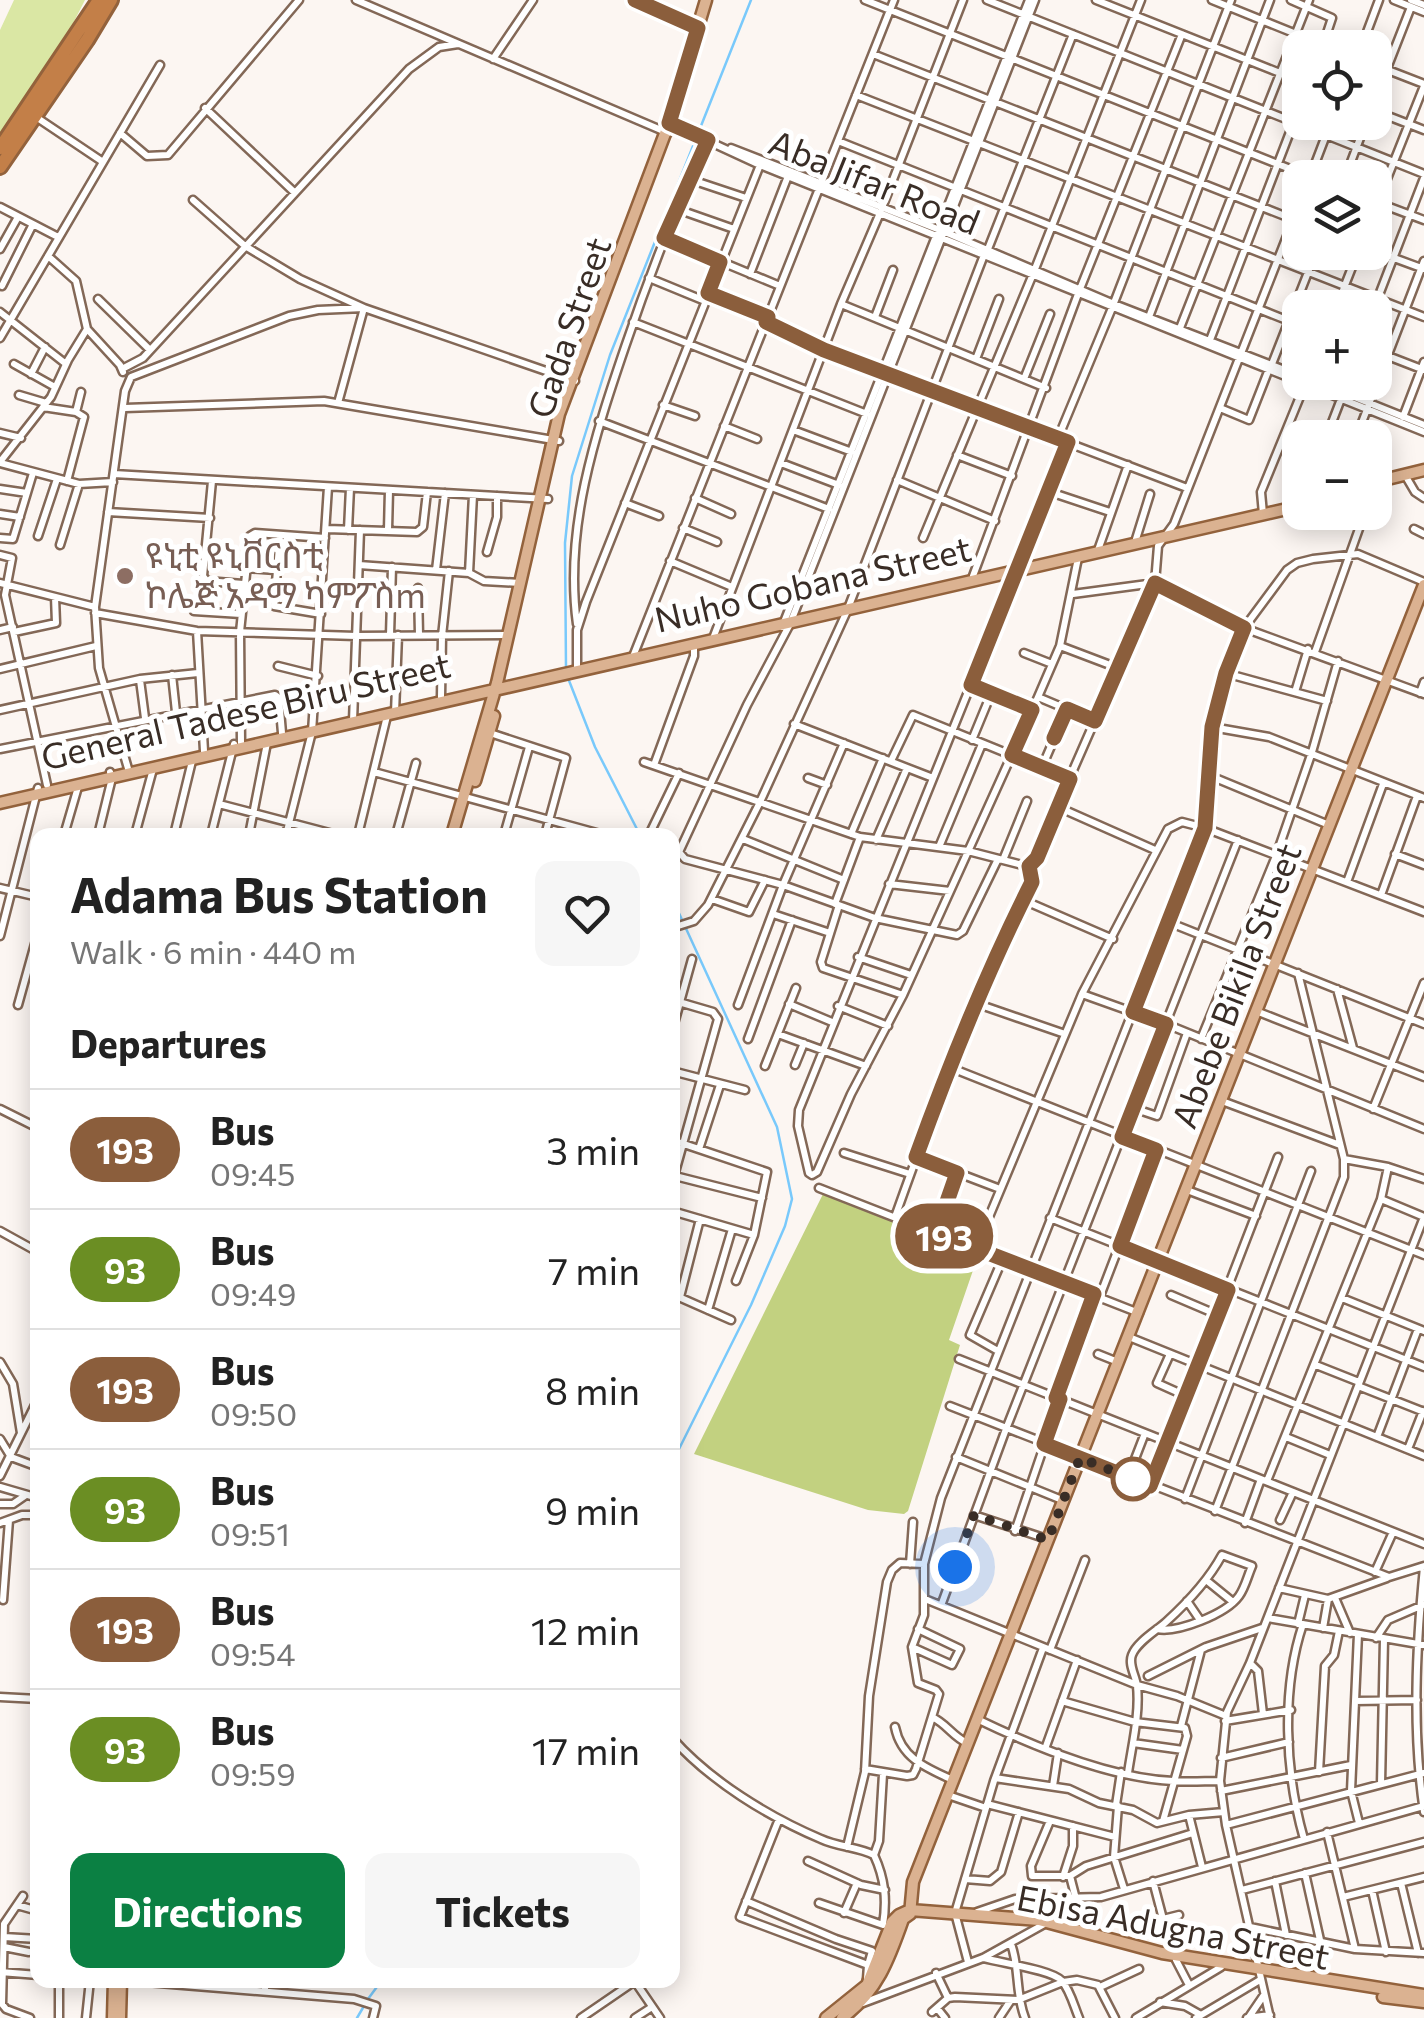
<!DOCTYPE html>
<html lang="en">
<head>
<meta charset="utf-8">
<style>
	:root { --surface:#fff; --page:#f6f6f6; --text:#222; --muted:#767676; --line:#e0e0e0; --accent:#0b8043 }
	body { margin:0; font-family:Commissioner,"Noto Sans Ethiopic",sans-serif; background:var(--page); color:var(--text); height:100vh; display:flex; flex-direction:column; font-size:38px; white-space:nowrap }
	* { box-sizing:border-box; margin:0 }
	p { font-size:32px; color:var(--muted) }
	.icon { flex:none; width:55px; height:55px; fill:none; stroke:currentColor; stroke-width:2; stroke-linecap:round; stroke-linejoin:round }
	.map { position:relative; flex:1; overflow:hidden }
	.side { position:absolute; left:30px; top:828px; width:650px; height:1160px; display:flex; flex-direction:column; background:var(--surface); border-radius:20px; box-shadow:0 5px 25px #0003 }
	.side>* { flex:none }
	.badge { padding:0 20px; border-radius:32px; font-size:35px; line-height:65px }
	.fabs { position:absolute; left:1282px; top:30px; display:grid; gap:20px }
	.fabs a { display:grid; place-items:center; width:110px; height:110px; border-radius:20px; background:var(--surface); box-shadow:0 5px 25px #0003; font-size:50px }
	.you { position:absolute; width:50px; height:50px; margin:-25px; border:8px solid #fff; border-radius:50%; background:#1a73e8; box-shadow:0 0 0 15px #1a73e833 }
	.map>.badge { position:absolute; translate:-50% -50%; box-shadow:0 0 0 5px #fff }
	h2 { padding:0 40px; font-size:38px; line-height:90px }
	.round { display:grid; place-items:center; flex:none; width:105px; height:105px; border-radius:20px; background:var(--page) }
	.summary { display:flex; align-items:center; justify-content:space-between; height:170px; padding:0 40px }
	h1 { font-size:48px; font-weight:700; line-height:75px }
	.primary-button { display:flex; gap:20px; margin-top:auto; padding:20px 40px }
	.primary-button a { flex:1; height:115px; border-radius:20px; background:var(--accent); color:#fff; font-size:40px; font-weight:700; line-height:115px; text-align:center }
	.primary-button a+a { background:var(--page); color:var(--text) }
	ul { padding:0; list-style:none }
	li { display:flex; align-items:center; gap:30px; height:120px; padding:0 40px; border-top:2px solid var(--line) }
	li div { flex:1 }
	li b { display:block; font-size:38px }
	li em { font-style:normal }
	li .badge { min-width:110px; font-weight:700; text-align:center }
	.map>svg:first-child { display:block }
</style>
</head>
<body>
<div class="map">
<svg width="1424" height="2018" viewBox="0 0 1424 2018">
	<rect width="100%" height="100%" fill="#fcf6f2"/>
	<path fill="#dae7a4" d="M14,0h71l-43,84 -14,11 -28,40v-105z"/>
	<path fill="#c2d180" d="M823,1194l156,59 -30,87 11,5 -52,166 -4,3 -36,-4 -174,-56z"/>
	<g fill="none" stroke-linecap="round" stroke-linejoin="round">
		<path stroke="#79c9fb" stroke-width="2.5" d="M566,670l-1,-127 7,-67 38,-121 141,-355
			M568,678l27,69 45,88
			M672,898l105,229 15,72 -7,27 -34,79 -79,158
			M368,1999l14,-19
			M357,2018l7,-12"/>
		<g stroke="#836857" stroke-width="11">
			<path id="minor" d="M356,0l312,133
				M635,0l62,27
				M865,0l448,178
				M987,0l437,174
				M1096,0l204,81
				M1212,0l119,48
				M1291,0l41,18 -9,27
				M1394,0l30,12
				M1411,0l13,5
				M1361,48l18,-48
				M873,54l427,168
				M493,59l40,-59
				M1375,65l49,19
				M856,95l568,222
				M1375,99l36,-92
				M205,108l89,84
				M1375,111l49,19
				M33,115l70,47
				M669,123l91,42 540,217
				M120,133l27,23 21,-1 131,-155
				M838,141l451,180
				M731,148l214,84 169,72 186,72
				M1310,177l21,-55
				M1345,178l21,-56
				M689,179l57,19
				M193,200l52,46 55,33 64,29 -26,95
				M1376,202l48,18
				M0,207l58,30
				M677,209l57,20
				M1375,209l49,-123
				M664,238l116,48
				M0,249l18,-32
				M988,249l85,-215
				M1375,251l49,18
				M48,256l28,25 11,48 33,36 3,7
				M750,274l38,-98
				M649,278l56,23
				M2,286l31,-62
				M709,293l59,24
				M98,299l51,50
				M841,304l205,84
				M1336,308l22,-56
				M1374,308l50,-130
				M0,312l66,52
				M875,317l18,-47
				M1149,317l121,-317
				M633,322l234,92
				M766,322l57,28 364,138
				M1180,328l129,-328
				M0,338l160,-273
				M1210,340l90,-234
				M1375,351l49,19
				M976,359l23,-60
				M14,364l41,23
				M1272,364l44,-112
				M122,369l21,-11 266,-289 30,-22 19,-3
				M31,374l14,-27
				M1024,379l26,-65
				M1317,382l107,43
				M1302,383l122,49
				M19,395l27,8
				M663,405l32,11
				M43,407l33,5 8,5 -17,64
				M125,408l199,-7 235,40
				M1220,408l29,12 20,-51
				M76,412l5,-20
				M1403,417l21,-55
				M599,421l230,88
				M724,426l33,13
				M793,430l59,22
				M0,433l21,5
				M1058,438l54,-130 119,-308
				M1326,438l15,-39
				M1356,438l68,-177
				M1069,442l-270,668 -1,16 11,47 3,2 5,-3 34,-78 52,-99 135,-298 22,-51 18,-88
				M957,455l55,21
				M0,462l51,-65 17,-37 19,-31
				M0,463l79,21 34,-2
				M781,463l58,22
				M114,474l434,25
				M1405,475l10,17 9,6
				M897,480l98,41
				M212,481l-9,95 4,5 36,3
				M0,489l27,4
				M1047,491l63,21
				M695,498l36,16
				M625,503l34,13
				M108,512l102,6
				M0,514l20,3
				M1263,514l-2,-22 45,-110
				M683,528l34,14
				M327,529l90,3 6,-5 4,-35
				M1414,529l10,5
				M348,530l2,-42
				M388,530l1,-40
				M280,535l-6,71 47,8
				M38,536l19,-57
				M0,538l13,1 20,-66
				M923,538l110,-264 108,-274
				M1136,539l14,-45
				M60,545l19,-61
				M487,552l10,-35v-21
				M1097,553l31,-88
				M0,555l12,3 -7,37 42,190
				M670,561l62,26
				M359,565l110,8 15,8 36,2
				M246,568l30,2
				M436,570l9,-77
				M469,573l4,-78
				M973,576l105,-282 104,-260
				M0,583l95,24
				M418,588l1,47
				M1073,594l82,-11 89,45 180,66
				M194,611l47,3
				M95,613l102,18 159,5 151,-1
				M577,624c-13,-95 18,-189 48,-277 24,-71 51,-140 82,-207
				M782,627l247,-627
				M0,630l13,-3
				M197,631l7,120
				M14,632l42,-9 -1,-26
				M390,635l2,-68
				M712,641l129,-337 39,-91 83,-213
				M1060,646l58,22
				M1315,652l50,-140
				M1024,653l28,11
				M632,659l262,-659
				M278,666l40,10
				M577,667v-37l9,-28 174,-437
				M0,669l96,-23
				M1225,673l102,28
				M172,675l4,37
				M140,680l5,38
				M971,685l61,26
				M1295,692l13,-43
				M1420,693l4,-11
				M441,697l1,-61 7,-65
				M1038,697l57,24
				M0,710l140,-31 58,-6
				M395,713l3,-78
				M353,721l7,-191
				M794,724l139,54
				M1212,727l57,10 155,61
				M490,733l76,25 -21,77
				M972,740l19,-46
				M241,743l-1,-111 10,-96 5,-3 70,5
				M0,749l275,-54 4,3 3,35
				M891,761l22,-46 157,64
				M644,762l216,75 108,14 58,15 6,-2 123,-281 3,-37 16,-22 126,-321
				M654,765l40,-109v-13
				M1042,767l25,-58
				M129,772l-30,-104 -4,-61 30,-216 6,-14 158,-61 29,-6 46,-2 211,73
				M374,772l230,63
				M1208,775l121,50
				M808,778l19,7
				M219,804l118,31
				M1058,807l97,43
				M851,834l32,-76
				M64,835l14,-48
				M98,835l14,-57 -2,-6
				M135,835l18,-66
				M174,835l18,-74
				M211,835l23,-91
				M249,835l18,-92
				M286,835l26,-103 16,-245
				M358,835l29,-119
				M396,835l20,-72
				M504,835l25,-88
				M649,835l30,-62
				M743,839l101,41
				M876,840l31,-72
				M939,847l43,-103
				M1395,854l29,11
				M998,859l-35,72 -6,4 -82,-17 -92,-33 -98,-26 -6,-7 68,-147 43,-81 245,-624
				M1003,860l24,-59
				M1347,882l36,-98
				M889,884l61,7
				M0,888l38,9
				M1381,895l36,-99
				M712,899l37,13 16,-32
				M1023,900l90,39
				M835,904l25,-67
				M839,905l-18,57 2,6 80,27
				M773,914l57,19
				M1168,922l256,102
				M672,928l22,-7 14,-16 52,-103 87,-191 137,-356
				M0,936l38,-148
				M858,957l53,18
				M1337,989l16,59
				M1082,994l84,30 258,105
				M672,1000l41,12 5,7 -46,164
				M975,1003l90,31
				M789,1004l43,18
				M18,1005l20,-72
				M738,1005l45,-120 61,-142
				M838,1006l50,20
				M1256,1011l168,66
				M672,1031l20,-72
				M778,1034l88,32
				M748,1039l44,-119
				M1201,1039l75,-183 36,-104 26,-91
				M795,1065l9,-22
				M765,1066l31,-78
				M949,1067l475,188
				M672,1071l73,19
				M1222,1101l118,44
				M1133,1108l24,8 30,-83
				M0,1109l38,19
				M1373,1109l51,-126
				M672,1140l95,32 -13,63 -18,46
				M699,1149l21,-64
				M844,1153l66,21
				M916,1157l84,32
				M1344,1159l44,8 36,12
				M675,1176l87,22
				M819,1188l320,125
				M1187,1190l69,26
				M1381,1199l43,18
				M672,1211l82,24
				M895,1217c41,-115 83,-227 137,-336l-3,-15
				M1050,1218l374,149
				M0,1231l38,21
				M936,1233l21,-60
				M976,1248l106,-254 86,-165 14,-7 23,6 219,84
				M672,1294l59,26
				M1171,1295l47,20
				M1100,1296l56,-146
				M680,1297l20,-78
				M1342,1298l82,33
				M708,1310l24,-81
				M1129,1337l295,119
				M998,1351l-28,-16 33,-77
				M1098,1354l20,8
				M1170,1354l-13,29 29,13
				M959,1359l465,185
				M0,1362l13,22 8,49
				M1316,1365l43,17
				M1358,1386l66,26
				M1057,1398l37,-104
				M950,1406l439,171 35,-11
				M1286,1437l44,18
				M1377,1437l41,-108
				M0,1439l11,18 27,10
				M1408,1449l15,-38
				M956,1457l106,43
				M0,1476l38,-77
				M1128,1477l17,-44
				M1267,1481l114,-282 7,-32
				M1151,1486l127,-329
				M0,1487l38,11
				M1185,1499l126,-328
				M0,1504h13l13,-9
				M1215,1511l129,-334v-18l-46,-186
				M974,1515l73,24
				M1280,1520l13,-28
				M0,1523l22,-8h16
				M1245,1523l16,-44
				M1015,1531l45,-132
				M910,1564l3,-42
				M1424,1567c-8,81 -12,164 0,245
				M1375,1572l18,-40
				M1206,1580l27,22
				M1279,1588l49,11 59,-21
				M1335,1598l15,35
				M925,1599l212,86 40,11 49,20
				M3,1600l6,-80
				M1187,1601l13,19
				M942,1603l64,-174 232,-589
				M1268,1618l156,27
				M1298,1624l7,-29
				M1303,1624c-22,65 -18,149 1,215
				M1323,1628l5,-29
				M1358,1634l-7,157 8,32
				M1376,1638l12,-18 35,-15
				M912,1647l40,18 8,-16 -42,-20
				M1050,1650l35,-90
				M1250,1663l8,8 5,43
				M1148,1676l58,-29 56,-19
				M0,1697l38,2
				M1062,1701l73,21 50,6 2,8 -24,85
				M1355,1701l62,-1
				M932,1717c15,7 20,19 35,26
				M977,1719c56,27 134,59 196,62 16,1 32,0 47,0
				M1225,1721l66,-11
				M1181,1726l20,-76
				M895,1727c6,31 31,41 58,53
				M672,1738c38,43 97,79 149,101 17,8 37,8 53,16 11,24 13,45 9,70l-64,-22
				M1133,1743l50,7
				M1045,1749l32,-89
				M1221,1758l68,-16
				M865,1769l42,7 6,-1 3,-6 23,-75 -3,-4 -18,-7 -6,-36 12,-32v-51l17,-66 264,-670 7,-101 13,-54 19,-45 43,-58 10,-7 16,-4 45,-5 66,28
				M1319,1772l6,-106 9,-11 5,-24
				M1128,1773c4,-28 12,-59 9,-87 -1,-10 -9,-21 -5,-31 5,-13 24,-24 34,-33 22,-20 42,-41 56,-67l30,11c-4,9 -7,22 -13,30 -13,18 -61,37 -82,33
				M995,1778l74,11 30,14 34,7 24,13 32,-8 35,-3
				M1381,1784l3,-145
				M1053,1786l5,-33
				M1221,1791l130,-26
				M948,1795l38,13
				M987,1804l128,33
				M1116,1805l5,-33
				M1118,1806l-4,51 10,32
				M1189,1815l13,52
				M779,1819l-39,98 128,48 -1,14
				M1050,1821l-19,45 1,10h38l16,-10 107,-33
				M1226,1825l198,-52
				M1327,1832l28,117
				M847,1847l18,-75 4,-76 18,-114 5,-12 8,-7 24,1
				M874,1855l5,-14 4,-67
				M808,1861l53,24 24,5
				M1305,1873l15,67
				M1070,1876l6,23
				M1063,1877l10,-31v-20
				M965,1879l25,2 11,-9 18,-60
				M1153,1881l10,38 16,-4
				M1275,1881l11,54
				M1401,1883l17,70
				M1242,1890l182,-48
				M1372,1890l14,62
				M23,1896l-19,28 -2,80 4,5 24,9
				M1343,1897l81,-20
				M746,1901l90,38 36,12 -4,14
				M17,1905l21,6
				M977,1912l38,-13 86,-2 323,-91
				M844,1913l13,-30
				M1039,1920l2,-23
				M1250,1927l105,22 69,4
				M4,1937l34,2
				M1011,1944c9,24 4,49 14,74
				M4,1947l25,5
				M984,1958c17,5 69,12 78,23 8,9 12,25 17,37
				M1176,1960l13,25
				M968,1962l-13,-49 39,-132 49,-133
				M0,1972l38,3
				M936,1973l12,25
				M122,1980l232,19 22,7 -3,12
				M634,1980l26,38
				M1100,1987l39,-18
				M265,1990v-10
				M1160,2002l25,4 16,9
				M863,2003l120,-45 65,-36
				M937,2008l8,10
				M932,2012l16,-14 7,-1 63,3 45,-18 14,-2 21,5 17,33
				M1249,2017l15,-22
				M59,2018v-38
				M86,2018l4,-38
				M581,2018l54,-37
				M635,2018l17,-11
				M999,2018l12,-18
				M1136,2018l85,-51
				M1196,2018l64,-38
				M1247,2018l23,-3
				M1270,2018l-44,-193 -6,-44 7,-69 23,-49 174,-446"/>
		</g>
		<g stroke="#93623c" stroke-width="15">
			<path id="major" d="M1375,482l49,-12
				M475,781l19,-65
				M0,803l1300,-297
				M452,835l45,-152 62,-269 110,-291 37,-123
				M910,1914l3,-32 511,-1297
				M1383,1997l41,5
				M113,2018l1,-38
				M120,2018l1,-38
				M826,2018l41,-33 25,-63 7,-7 11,-5 129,10 123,33 262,42
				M842,2018c35,-26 47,-59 61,-99l7,-5"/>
		</g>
		<g stroke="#93623c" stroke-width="18">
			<path id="highway" d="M0,148l99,-148
				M0,167l87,-127 24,-40"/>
		</g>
		<use href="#minor" stroke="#fff" stroke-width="6"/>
		<use href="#major" stroke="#dbb291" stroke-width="10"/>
		<use href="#highway" stroke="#c37f48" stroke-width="12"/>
	</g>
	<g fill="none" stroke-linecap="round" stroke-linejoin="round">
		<g stroke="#fff" stroke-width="22">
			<path id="line" d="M635,0l63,28 -29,95 39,17 -44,98 56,24 -12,31 60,24 -2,5 58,28 244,92 -97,243 61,25 -20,45 58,24 -33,79 -8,8 3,16c-45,89 -82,181 -116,275l41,16 -21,60 158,61 -38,104 4,1 -16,45 106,42 78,-196 -108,-44 36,-96 -34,-13 44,-113 -33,-12 72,-184 7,-101 14,-54 18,-45 -89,-45 -60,138 -28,-12 -13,29"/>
		</g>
		<use href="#line" stroke="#8b5e3c" stroke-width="15"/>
		<path stroke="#392d26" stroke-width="10" stroke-dasharray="0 18" d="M955,1567l19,-52 74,25 32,-82 53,21"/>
	</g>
	<circle fill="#8d6e63" stroke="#fff" stroke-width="4" cx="125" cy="576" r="10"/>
	<circle fill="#fff" stroke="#8b5e3c" stroke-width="5" cx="1133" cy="1479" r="20"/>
	<g text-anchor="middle" stroke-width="10" stroke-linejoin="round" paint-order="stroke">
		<g font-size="35" fill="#392d26" stroke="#fff">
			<text transform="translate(874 183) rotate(22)" y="12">Aba Jifar Road</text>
			<text transform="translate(570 328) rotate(-71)" y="12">Gada Street</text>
			<text transform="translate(813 585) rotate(-13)" y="12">Nuho Gobana Street</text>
			<text transform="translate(246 712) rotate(-13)" y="12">General Tadese Biru Street</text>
			<text transform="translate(1237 986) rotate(-69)" y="12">Abebe Bikila Street</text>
			<text transform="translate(1173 1928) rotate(11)" y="12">Ebisa Adugna Street</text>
		</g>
		<g font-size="35" fill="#785e54" stroke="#fff" text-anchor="start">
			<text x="145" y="568">ዩኒቲ ዩኒቨርስቲ<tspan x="145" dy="40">ኮሌጅ አዳማ ካምፖስm</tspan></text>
		</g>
	</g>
</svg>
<div class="fabs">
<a><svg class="icon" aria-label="locate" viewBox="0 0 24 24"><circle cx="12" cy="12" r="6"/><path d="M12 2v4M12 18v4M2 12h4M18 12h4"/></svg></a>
<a><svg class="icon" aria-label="layers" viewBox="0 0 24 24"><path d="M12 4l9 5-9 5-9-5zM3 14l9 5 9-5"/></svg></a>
<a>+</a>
<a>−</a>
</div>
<div class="you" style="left:955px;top:1567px"></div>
<b class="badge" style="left:944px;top:1236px;background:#8b5e3c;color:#fff">193</b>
<section class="side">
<div class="summary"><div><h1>Adama Bus Station</h1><p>Walk · 6 min · 440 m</p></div><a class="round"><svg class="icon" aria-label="heart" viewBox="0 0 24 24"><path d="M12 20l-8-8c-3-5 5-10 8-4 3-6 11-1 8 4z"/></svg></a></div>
<h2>Departures</h2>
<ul>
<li><span class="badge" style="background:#8b5e3c;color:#fff">193</span><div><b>Bus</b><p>09:45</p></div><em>3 min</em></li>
<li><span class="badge" style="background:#6b8e23;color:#fff">93</span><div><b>Bus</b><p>09:49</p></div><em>7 min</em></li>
<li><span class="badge" style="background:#8b5e3c;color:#fff">193</span><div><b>Bus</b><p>09:50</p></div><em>8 min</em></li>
<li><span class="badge" style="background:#6b8e23;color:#fff">93</span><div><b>Bus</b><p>09:51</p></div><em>9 min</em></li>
<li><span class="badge" style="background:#8b5e3c;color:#fff">193</span><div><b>Bus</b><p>09:54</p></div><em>12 min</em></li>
<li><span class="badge" style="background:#6b8e23;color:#fff">93</span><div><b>Bus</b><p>09:59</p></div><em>17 min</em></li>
</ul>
<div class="primary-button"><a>Directions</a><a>Tickets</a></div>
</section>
</div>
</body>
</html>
